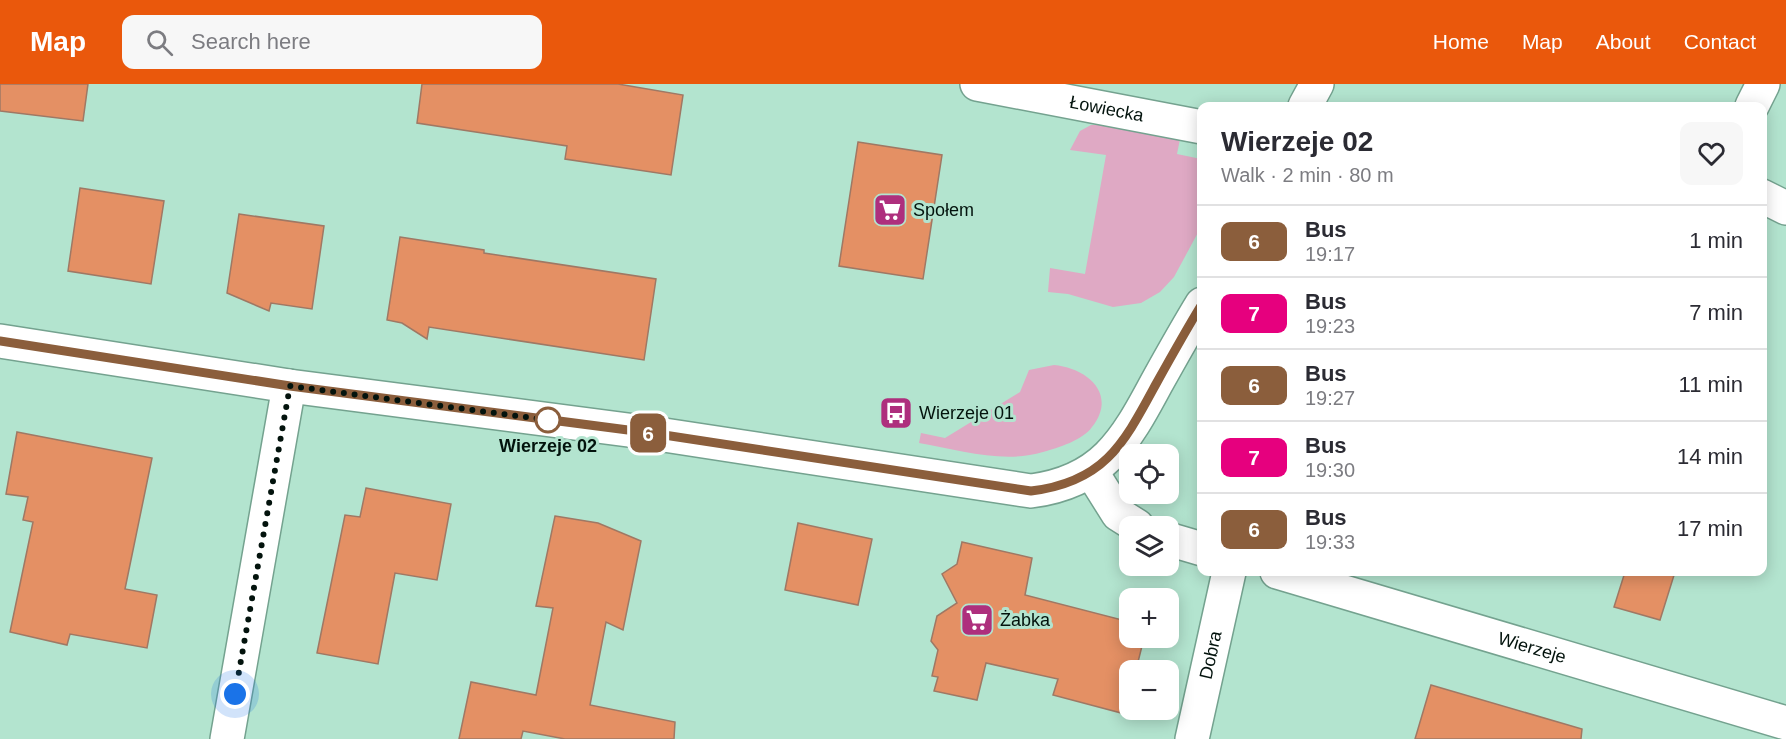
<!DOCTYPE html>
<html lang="en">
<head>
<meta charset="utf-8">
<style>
	:root { --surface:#fff; --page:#f7f7f7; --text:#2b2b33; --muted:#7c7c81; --line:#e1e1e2; --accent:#ea580c }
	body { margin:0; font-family:Helvetica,sans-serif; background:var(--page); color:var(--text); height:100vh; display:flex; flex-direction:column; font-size:22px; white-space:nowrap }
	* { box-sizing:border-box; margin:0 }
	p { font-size:20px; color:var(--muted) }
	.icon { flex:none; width:33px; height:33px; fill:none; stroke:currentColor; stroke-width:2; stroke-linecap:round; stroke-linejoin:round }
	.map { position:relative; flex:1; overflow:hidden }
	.sheet { position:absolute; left:1197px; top:18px; width:570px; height:474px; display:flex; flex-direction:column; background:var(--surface); border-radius:12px; box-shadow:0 3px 15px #0003 }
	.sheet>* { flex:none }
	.badge { padding:0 12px; border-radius:9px; font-size:21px; line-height:39px }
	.controls { position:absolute; left:1119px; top:360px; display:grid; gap:12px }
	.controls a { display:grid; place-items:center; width:60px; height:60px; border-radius:12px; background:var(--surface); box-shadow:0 3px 15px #0003; font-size:30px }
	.you { position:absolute; width:30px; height:30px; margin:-15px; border:4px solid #fff; border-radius:50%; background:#1a73e8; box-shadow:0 0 0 9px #1a73e833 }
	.map>.badge { position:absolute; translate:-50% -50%; box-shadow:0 0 0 3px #fff }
	.round { display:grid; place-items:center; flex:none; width:63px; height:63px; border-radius:12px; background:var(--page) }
	.overview { display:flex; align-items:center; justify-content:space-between; height:102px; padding:0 24px }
	h1 { font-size:28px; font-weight:600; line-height:45px }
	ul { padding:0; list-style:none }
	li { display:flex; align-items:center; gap:18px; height:72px; padding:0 24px; border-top:2px solid var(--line) }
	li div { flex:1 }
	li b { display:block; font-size:22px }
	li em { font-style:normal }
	li .badge { min-width:66px; font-weight:700; text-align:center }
	header { display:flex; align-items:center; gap:36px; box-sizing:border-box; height:84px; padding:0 30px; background:var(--accent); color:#fff }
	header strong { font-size:28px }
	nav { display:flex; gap:33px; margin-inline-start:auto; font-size:21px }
	.search { width:420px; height:54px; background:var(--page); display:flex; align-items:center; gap:15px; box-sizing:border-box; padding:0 21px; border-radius:12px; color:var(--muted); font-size:22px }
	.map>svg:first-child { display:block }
</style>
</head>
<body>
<header>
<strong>Map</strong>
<div class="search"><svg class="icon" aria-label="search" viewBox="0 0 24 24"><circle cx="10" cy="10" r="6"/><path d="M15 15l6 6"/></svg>Search here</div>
<nav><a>Home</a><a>Map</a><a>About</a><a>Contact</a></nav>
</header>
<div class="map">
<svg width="1786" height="655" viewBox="0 0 1786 655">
	<rect width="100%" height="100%" fill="#b3e4cf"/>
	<path fill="#dfa9c4" d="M1091,41h14l75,14 -3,15 24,5v68l-27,50 -14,15 -19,11 -28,4 -45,-13 -20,-2 2,-24 35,6 21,-119 -36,-5 10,-19z
		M1054,281c33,3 64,29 38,62 -9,13 -34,21 -49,25 -39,12 -84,-2 -124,-9l2,-10 24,5 75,-46 9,-22z"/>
	<path fill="#e49064" stroke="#9f7864" stroke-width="1.5" d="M0,0h88l-5,37 -83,-10z
		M422,0h196l65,11 -12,80 -106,-16 2,-13 -150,-23z
		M858,58l84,13 -19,124 -84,-13z
		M80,104l84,13 -13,83 -83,-13z
		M239,130l85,12 -12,83 -41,-6 -2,8 -42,-18z
		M400,153l84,13v3l172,26 -12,81 -215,-33 -2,12 -25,-16 -15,-3z
		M17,348l135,26 -27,131 32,6 -10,53 -77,-14 -3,11 -57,-13 23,-110 -10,-2 5,-23 -22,-3z
		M366,404l85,16 -14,76 -42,-7 -17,91 -61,-11 28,-138 15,2z
		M555,432l43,7 43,18 -18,89 -17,-8 -16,83 85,17 -1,17h-109l-42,-8 -2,8h-62l12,-57 65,13 17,-87 -17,-2z
		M798,439l74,16 -14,66 -73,-15z
		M962,458l70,16 -7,37 105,27v16h14l-8,32h-6v26l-5,18 -72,-19 5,-16 -72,-16 -9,37 -43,-9 4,-14 -6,-1 6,-26 -7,-9 6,-25 20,-13 -15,-29 15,-10z
		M1625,488h50l-15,48 -46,-13z
		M1431,601l151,44 -1,10h-166z"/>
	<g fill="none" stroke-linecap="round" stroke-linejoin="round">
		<g stroke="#74a28f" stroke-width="36">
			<g id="minor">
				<path id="s1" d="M977,0l225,43"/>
				<path d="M1305,22l12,-22"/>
				<path d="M1752,22l11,-22"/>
				<path d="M1762,112l24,12"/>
				<path d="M0,257l289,45 362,47 380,58c71,-9 94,-49 125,-107 15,-27 30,-54 46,-80"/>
				<path d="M1091,387l27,43 19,12"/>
				<path d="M1168,455l34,10"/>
				<path id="s2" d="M1277,488l509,151"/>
				<path d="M227,655l62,-353"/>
				<path id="s3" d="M1192,655l37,-167"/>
			</g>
		</g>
		<use href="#minor" stroke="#fff" stroke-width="33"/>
	</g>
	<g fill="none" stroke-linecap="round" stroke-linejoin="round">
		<g stroke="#fff" stroke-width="14">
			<path id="line" d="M0,257l290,45 361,47 380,58c74,-9 93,-48 125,-107 15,-27 30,-54 46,-80"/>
		</g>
		<use href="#line" stroke="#8b5e3c" stroke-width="9"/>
		<path stroke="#03130d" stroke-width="6" stroke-dasharray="0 10.8" d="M235,610l55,-308 258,34"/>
	</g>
	<defs>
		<g id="supermarket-square" transform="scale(1.725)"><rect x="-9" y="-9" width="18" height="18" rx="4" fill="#ae2f7d" stroke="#b3e4cf"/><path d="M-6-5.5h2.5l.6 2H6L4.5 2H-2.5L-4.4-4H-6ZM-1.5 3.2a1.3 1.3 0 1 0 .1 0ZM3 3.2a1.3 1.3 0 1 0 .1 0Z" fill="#fff"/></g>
		<g id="bus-square" transform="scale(1.725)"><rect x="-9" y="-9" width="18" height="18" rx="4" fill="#ae2f7d" stroke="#b3e4cf"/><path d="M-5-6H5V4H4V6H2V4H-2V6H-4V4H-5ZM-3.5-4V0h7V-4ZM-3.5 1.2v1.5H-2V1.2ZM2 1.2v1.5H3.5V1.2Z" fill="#fff"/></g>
	</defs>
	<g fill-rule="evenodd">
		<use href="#supermarket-square" x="890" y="126"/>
		<use href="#bus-square" x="896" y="329"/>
		<use href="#supermarket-square" x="977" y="536"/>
	</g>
	<circle fill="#fff" stroke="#8b5e3c" stroke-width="3" cx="548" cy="336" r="12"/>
	<g text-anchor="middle" stroke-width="6" stroke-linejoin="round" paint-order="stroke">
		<g font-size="18" fill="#03130d" stroke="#b3e4cf">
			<text dy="6" stroke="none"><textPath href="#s1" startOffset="132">Łowiecka</textPath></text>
			<text dy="6" stroke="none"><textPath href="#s2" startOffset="266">Wierzeje</textPath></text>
			<text dy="6" stroke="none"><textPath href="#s3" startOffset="86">Dobra</textPath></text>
		</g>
		<g font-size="18" fill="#03130d" stroke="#b3e4cf" text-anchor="start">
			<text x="913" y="132">Społem</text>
			<text x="919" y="335">Wierzeje 01</text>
			<text x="1000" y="542">Żabka</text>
		</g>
		<g font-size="18" font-weight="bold" fill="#03130d" stroke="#b3e4cf">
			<text x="548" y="368">Wierzeje 02</text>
		</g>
	</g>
</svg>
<div class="controls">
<a><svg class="icon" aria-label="locate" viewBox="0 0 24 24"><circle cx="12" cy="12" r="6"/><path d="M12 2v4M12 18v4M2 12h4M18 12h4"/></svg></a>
<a><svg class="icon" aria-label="layers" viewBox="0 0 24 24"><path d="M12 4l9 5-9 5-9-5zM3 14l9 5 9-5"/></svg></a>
<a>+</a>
<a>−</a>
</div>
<div class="you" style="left:235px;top:610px"></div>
<b class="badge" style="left:648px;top:349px;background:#8b5e3c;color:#fff">6</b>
<section class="sheet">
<div class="overview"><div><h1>Wierzeje 02</h1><p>Walk · 2 min · 80 m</p></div><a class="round"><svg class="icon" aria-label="heart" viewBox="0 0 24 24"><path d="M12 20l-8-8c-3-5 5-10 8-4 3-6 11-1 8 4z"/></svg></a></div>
<ul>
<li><span class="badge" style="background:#8b5e3c;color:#fff">6</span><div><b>Bus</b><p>19:17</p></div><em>1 min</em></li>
<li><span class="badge" style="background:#e6007e;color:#fff">7</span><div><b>Bus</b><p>19:23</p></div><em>7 min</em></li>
<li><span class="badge" style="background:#8b5e3c;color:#fff">6</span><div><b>Bus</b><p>19:27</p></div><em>11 min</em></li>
<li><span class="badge" style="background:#e6007e;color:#fff">7</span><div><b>Bus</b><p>19:30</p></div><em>14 min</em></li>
<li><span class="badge" style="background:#8b5e3c;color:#fff">6</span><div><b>Bus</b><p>19:33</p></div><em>17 min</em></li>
</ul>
</section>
</div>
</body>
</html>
